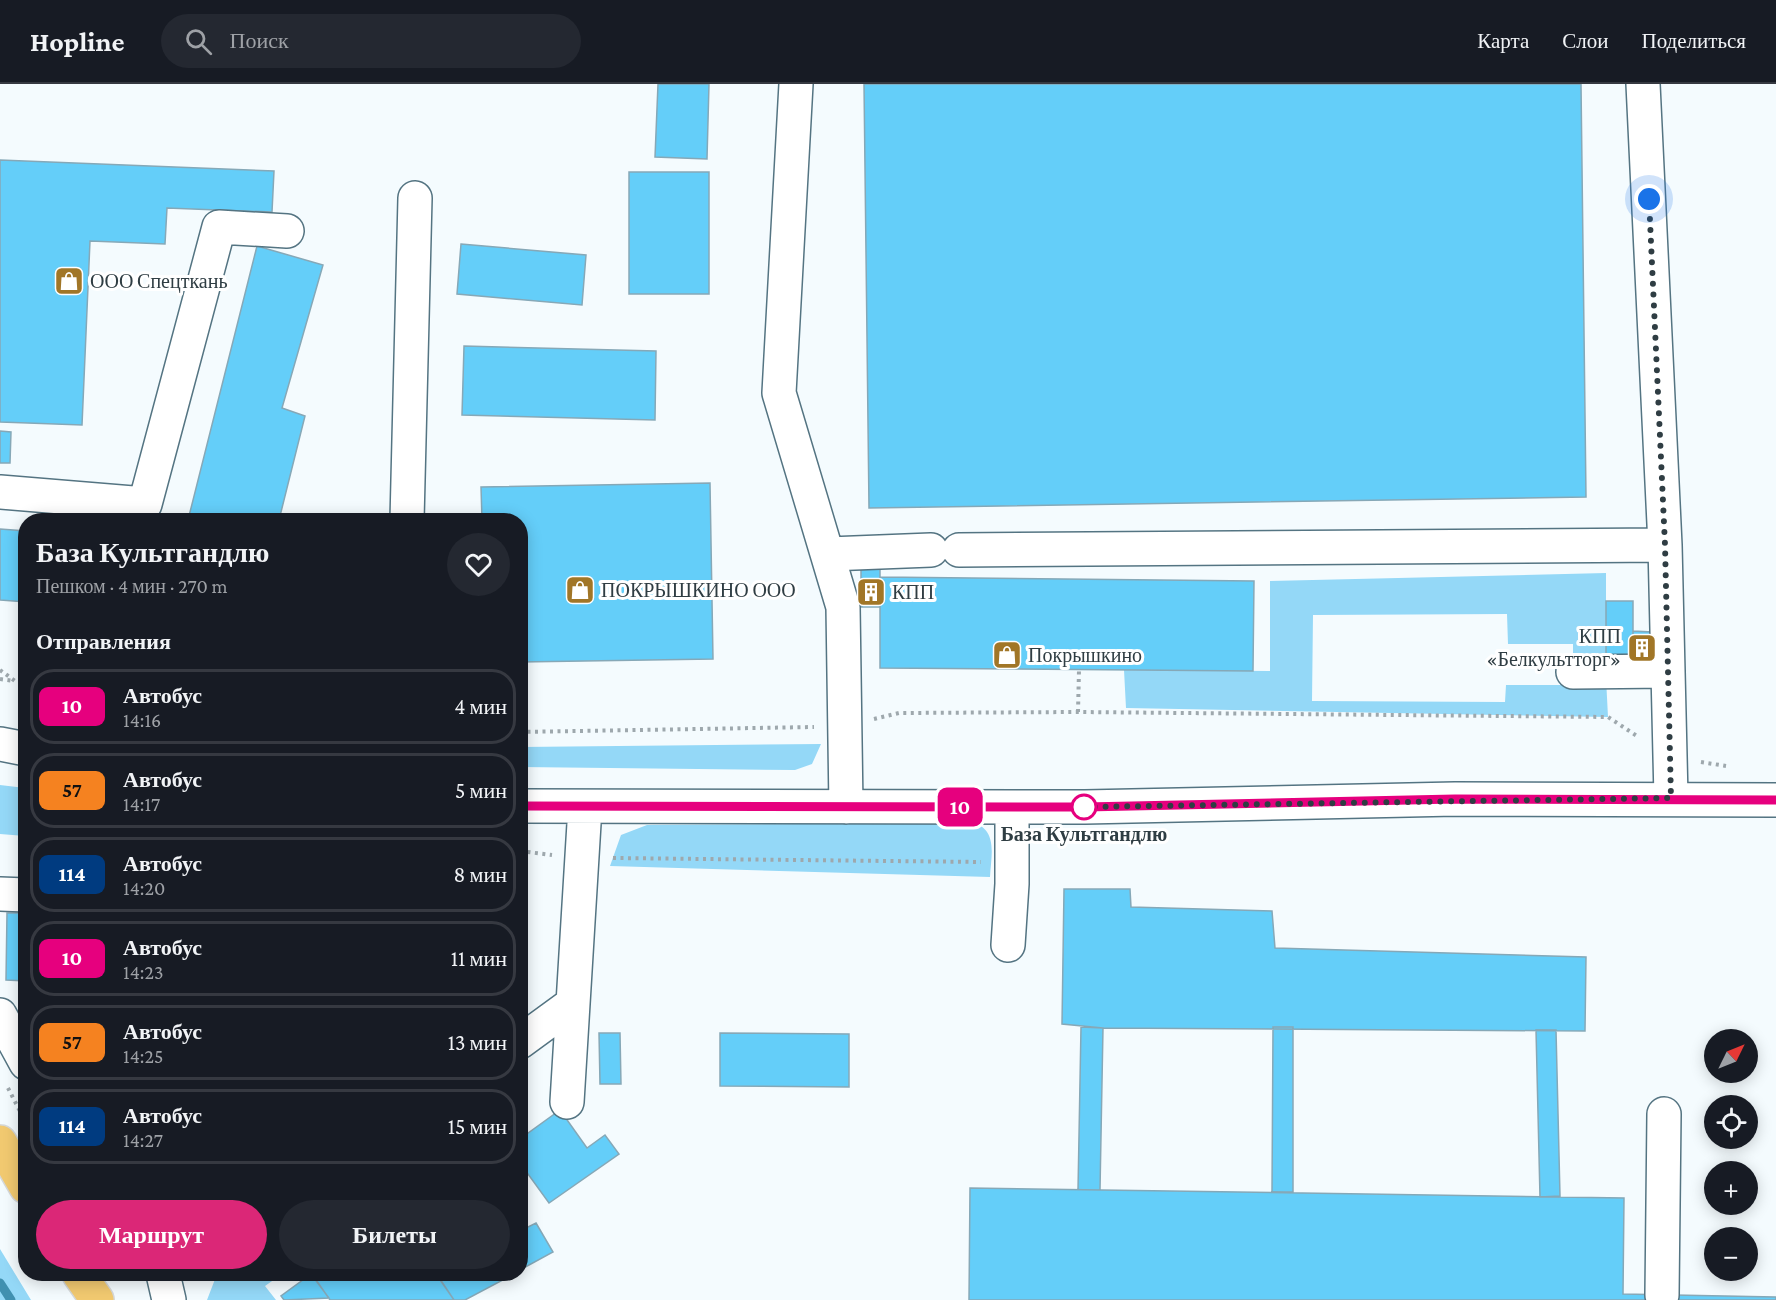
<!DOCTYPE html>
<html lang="ru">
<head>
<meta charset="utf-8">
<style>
	:root { --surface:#171b24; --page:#242831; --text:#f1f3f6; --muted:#9ea1a6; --line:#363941; --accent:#db2777 }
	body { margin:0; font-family:"Crimson Pro",serif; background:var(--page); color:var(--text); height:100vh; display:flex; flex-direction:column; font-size:22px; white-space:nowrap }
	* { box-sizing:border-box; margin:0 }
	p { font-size:20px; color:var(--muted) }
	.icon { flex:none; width:33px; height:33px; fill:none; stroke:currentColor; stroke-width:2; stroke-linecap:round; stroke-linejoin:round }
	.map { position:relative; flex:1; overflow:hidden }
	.details { position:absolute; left:18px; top:429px; width:510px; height:768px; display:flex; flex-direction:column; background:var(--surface); border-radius:24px; box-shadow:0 3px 15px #0003 }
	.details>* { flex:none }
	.badge { padding:0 12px; border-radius:9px; font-size:21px; line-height:39px }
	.needle { width:39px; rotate:47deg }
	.buttons { position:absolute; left:1704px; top:945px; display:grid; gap:12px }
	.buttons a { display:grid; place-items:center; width:54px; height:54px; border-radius:50%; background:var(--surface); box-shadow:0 3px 15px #0003; font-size:30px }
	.you { position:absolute; width:30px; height:30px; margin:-15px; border:4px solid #fff; border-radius:50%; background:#1a73e8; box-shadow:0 0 0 9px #1a73e833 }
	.map>.badge { position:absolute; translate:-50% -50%; box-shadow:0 0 0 3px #fff }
	h2 { padding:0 18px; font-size:22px; line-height:54px }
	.round { display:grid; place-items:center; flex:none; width:63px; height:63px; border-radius:32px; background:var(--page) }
	.overview { display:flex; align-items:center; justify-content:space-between; height:102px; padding:0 18px }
	h1 { font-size:28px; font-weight:800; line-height:45px }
	.action { display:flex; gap:12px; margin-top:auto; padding:12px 18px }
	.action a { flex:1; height:69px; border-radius:36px; background:var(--accent); color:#fff; font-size:24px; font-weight:800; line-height:69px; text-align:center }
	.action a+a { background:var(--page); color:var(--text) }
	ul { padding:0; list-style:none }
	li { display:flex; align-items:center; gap:18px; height:75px; margin:0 12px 9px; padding:0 6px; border:3px solid var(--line); border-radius:24px }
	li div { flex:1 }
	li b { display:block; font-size:22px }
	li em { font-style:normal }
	li .badge { min-width:66px; font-weight:700; text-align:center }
	header { display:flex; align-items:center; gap:36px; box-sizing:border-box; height:84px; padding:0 30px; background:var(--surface); border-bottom:2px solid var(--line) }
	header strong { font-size:28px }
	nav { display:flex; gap:33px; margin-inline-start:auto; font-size:21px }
	.search { width:420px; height:54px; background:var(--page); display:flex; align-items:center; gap:15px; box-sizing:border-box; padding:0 21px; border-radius:33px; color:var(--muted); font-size:22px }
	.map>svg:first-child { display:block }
</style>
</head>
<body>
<header>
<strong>Hopline</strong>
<div class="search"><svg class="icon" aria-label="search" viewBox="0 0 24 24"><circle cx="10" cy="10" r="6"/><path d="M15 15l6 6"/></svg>Поиск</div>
<nav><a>Карта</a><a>Слои</a><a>Поделиться</a></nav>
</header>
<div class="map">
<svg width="1776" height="1216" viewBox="0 0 1776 1216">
	<rect width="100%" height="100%" fill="#f4fbfe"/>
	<path fill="#94d8f7" d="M1606,489v94l-33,1v-24h-65l-1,-30 -194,1 -1,86 193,1 1,-17h67l33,-7 2,39 -482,-9 -2,-38 146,1v-90z
		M821,660l-9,20 -17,6 -274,-3v-20z
		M0,701l25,3v48l-25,-2z
		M975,739c23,9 16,33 15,54l-380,-11 11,-31 26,-10z
		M0,1165l31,51h-31z
		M217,1190h65l-17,12 11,14h-69z"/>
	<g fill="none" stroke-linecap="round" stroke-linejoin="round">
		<path stroke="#4090b0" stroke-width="9" d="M0,1199l11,17"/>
	</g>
	<path fill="#64cef9" stroke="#86a8b7" stroke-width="1.5" d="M658,0h51l-2,75 -52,-2z
		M864,0h717l5,413 -717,11z
		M0,76l274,11 -2,41 -105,-4 -2,36 -75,-3 -8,184 -82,-3z
		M629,88h80v122h-80z
		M461,160l125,11 -4,50 -125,-11z
		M257,162l66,19 -41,143 23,8 -26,104h-91z
		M464,262l192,5 -1,69 -193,-5z
		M0,347l11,1 -1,31h-10z
		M710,399l3,176 -193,3v-142h-38l-1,-33z
		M0,445l26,2v71l-26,-2z
		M861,483l19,1v39h-19z
		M880,493l374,4 -1,90 -373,-3z
		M1606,517h27v55h-27z
		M1633,547l19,1v25l-19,-1z
		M1064,805h66l1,18 141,4 3,37 311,9 -1,74 -482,-3 -41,-4z
		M7,829h19v68l-20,-1z
		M1081,943l22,1 -3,162h-22z
		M1273,943h20v165h-21z
		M1536,946h20l4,166 -20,1z
		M599,949h21l1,51h-21z
		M720,949l129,1v53l-129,-1z
		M560,1026l27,38 18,-13 14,19 -70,49 -29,-40v-24z
		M970,1104l654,10 -1,96 153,3v3h-807z
		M970,1104l654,10 -1,96 153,3v3h-807z
		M536,1139l17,29 -33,18v-39z
		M311,1190l18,24 -45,2 -3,-4z
		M312,1190h124l18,26h-124z
		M443,1190h71l-49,26h-11l-16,-24z"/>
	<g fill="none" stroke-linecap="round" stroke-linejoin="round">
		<g stroke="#547482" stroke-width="36">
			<path id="minor" d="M796,0l-17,309 64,214 3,200
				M0,408l145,12 74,-277 68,4
				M407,436l8,-322
				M1665,461l6,253
				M959,466l706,-5 -22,-461
				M829,470l102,-4
				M1573,588l95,-1
				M0,660l26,5
				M520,722l565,1 370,-8 321,1
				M0,810l26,1
				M1008,861l4,-61v-77
				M0,931l26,48
				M520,958l52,-38
				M567,1018l18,-295
				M163,1190l6,26
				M1662,1211l2,-181"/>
		</g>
		<g stroke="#d5d8d9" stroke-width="36">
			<path id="major" d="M0,1058l26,45
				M79,1190l18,26"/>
		</g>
		<path stroke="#9ea8ad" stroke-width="4" stroke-dasharray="3 4.5" stroke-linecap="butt" d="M0,586l15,11 11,1
			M0,595l14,2
			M1078,628l1,-42
			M874,635l25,-6 179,-1 530,5 29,19
			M520,648l294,-5
			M1701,678l25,4
			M520,767l32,4
			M613,774l368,4
			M8,1004l17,33"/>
		<use href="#minor" stroke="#fff" stroke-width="33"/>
		<use href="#major" stroke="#f1c970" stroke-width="33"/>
	</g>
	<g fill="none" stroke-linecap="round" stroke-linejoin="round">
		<g stroke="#fff" stroke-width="14">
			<path id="line" d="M520,722l565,1 370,-8 321,1"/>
		</g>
		<use href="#line" stroke="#e6007e" stroke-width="9"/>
		<path stroke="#2f3d43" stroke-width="6" stroke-dasharray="0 10.8" d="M1084,723l587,-9 -6,-253 -16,-346"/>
	</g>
	<defs>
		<g id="shop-square" transform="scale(1.5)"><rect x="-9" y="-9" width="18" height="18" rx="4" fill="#a17627" stroke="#fff"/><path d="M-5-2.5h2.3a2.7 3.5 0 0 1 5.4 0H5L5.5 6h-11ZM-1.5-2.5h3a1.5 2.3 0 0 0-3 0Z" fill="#fff"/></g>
		<g id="building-square" transform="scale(1.5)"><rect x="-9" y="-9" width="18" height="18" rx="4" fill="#a17627" stroke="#fff"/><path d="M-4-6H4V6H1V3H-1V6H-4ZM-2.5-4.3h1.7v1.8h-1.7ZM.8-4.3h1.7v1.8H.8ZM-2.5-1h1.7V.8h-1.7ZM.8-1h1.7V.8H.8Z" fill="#fff"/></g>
	</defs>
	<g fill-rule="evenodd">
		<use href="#shop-square" x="69" y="197"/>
		<use href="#shop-square" x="580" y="506"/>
		<use href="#building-square" x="871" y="508"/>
		<use href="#building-square" x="1642" y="564"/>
		<use href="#shop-square" x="1007" y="571"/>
	</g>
	<circle fill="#fff" stroke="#e6007e" stroke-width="3" cx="1084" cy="723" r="12"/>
	<g text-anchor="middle" stroke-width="6" stroke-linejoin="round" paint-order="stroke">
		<g font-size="20" fill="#2f3d43" stroke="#fff" text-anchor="start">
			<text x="90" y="204">ООО Спецткань</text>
			<text x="601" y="513">ПОКРЫШКИНО ООО</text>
			<text x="892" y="515">КПП</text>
			<text x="1621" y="559" text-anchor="end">КПП<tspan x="1621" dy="23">«Белкультторг»</tspan></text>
			<text x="1028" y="578">Покрышкино</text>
		</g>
		<g font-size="20" font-weight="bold" fill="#2f3d43" stroke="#fff">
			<text x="1084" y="757">База Культгандлю</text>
		</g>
	</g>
</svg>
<div class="buttons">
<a><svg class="needle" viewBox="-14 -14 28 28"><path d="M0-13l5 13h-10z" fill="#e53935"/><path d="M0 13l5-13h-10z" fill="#9ea1a6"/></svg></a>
<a><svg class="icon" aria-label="locate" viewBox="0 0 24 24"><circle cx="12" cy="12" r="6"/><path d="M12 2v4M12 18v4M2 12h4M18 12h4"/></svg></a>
<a>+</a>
<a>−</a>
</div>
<div class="you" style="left:1649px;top:115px"></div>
<b class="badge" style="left:960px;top:723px;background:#e6007e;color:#fff">10</b>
<section class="details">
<div class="overview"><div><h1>База Культгандлю</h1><p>Пешком · 4 мин · 270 m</p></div><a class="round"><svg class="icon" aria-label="heart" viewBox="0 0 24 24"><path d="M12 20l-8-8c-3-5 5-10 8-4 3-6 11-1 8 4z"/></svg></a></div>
<h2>Отправления</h2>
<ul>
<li><span class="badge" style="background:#e6007e;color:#fff">10</span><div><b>Автобус</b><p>14:16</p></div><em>4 мин</em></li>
<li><span class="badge" style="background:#f58220;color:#111">57</span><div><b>Автобус</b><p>14:17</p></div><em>5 мин</em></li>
<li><span class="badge" style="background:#003b80;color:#fff">114</span><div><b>Автобус</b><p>14:20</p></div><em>8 мин</em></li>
<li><span class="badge" style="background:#e6007e;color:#fff">10</span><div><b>Автобус</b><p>14:23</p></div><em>11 мин</em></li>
<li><span class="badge" style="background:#f58220;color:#111">57</span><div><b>Автобус</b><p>14:25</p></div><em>13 мин</em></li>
<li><span class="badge" style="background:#003b80;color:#fff">114</span><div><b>Автобус</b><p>14:27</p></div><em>15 мин</em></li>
</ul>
<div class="action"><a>Маршрут</a><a>Билеты</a></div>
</section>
</div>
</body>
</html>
